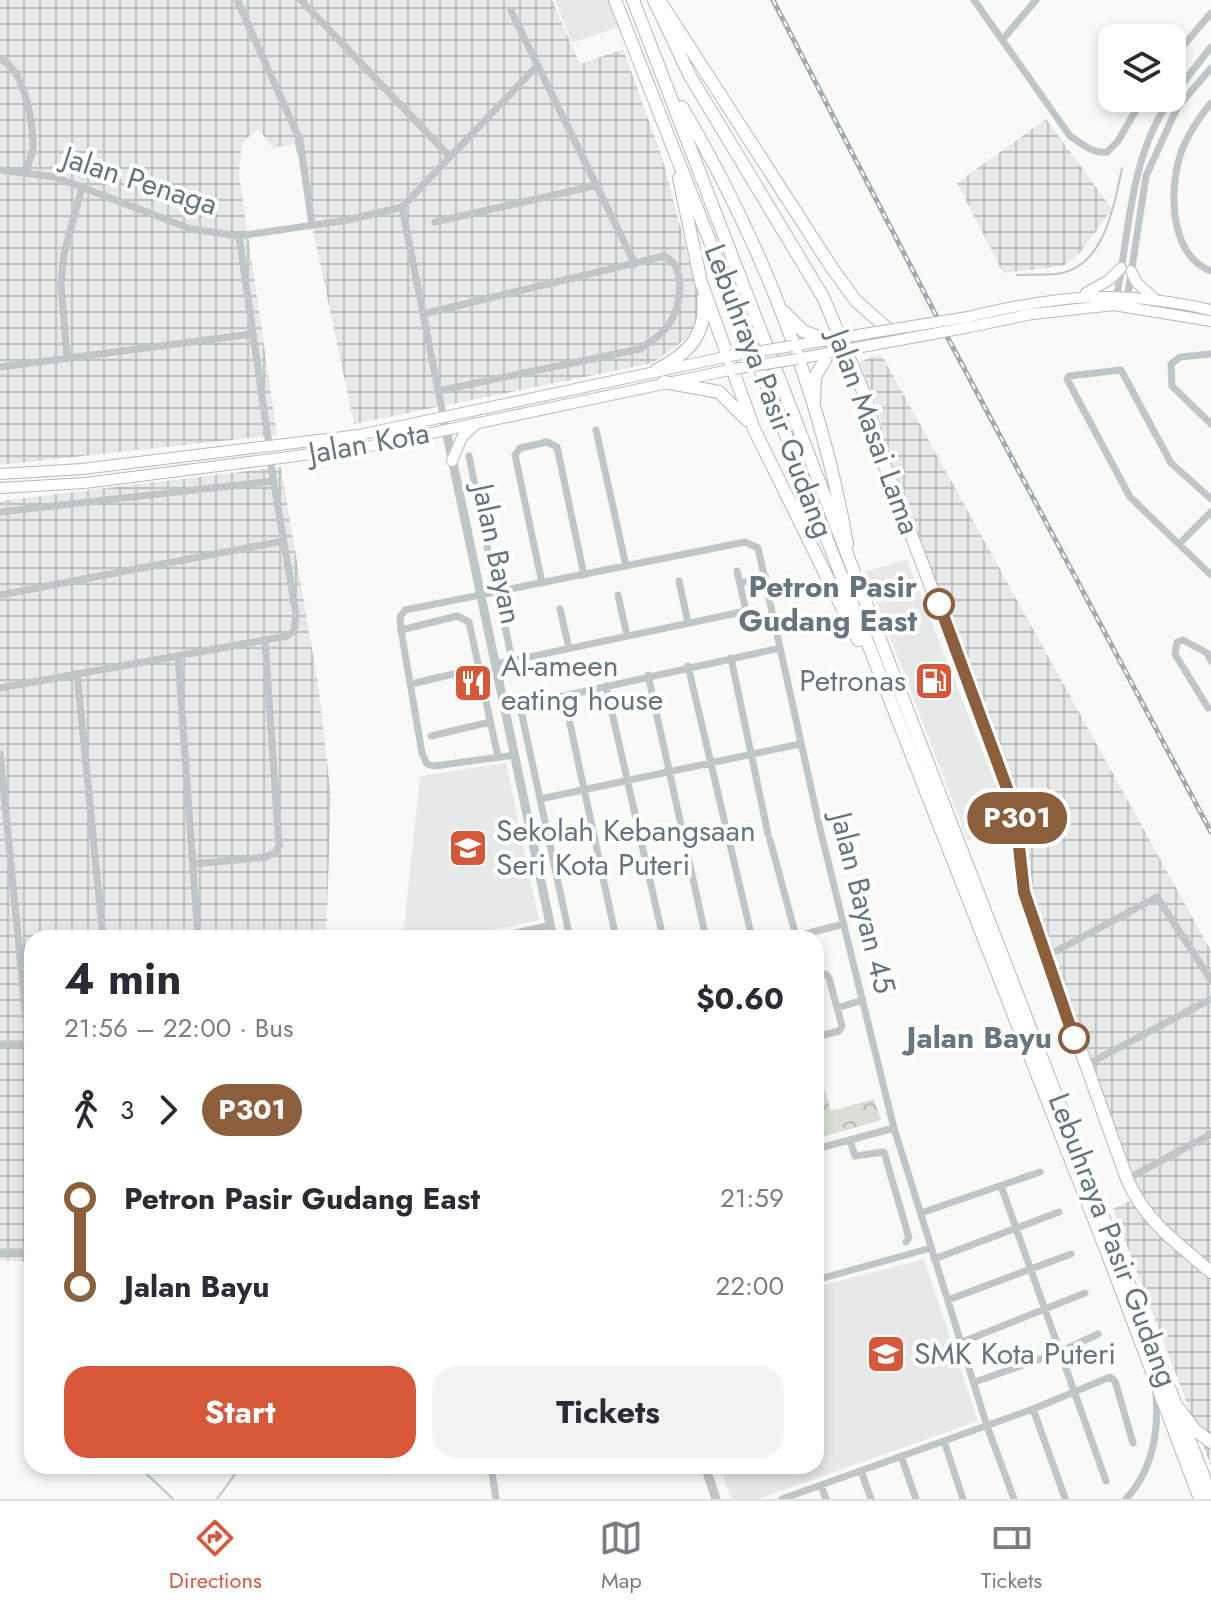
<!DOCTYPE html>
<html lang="en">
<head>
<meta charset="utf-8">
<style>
	:root { --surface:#fff; --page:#f2f2f3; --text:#2b2b33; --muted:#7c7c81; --line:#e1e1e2; --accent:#d75839 }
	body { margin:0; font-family:Jost,sans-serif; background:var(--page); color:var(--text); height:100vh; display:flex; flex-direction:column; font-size:30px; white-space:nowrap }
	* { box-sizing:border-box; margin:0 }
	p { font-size:26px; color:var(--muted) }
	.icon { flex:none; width:44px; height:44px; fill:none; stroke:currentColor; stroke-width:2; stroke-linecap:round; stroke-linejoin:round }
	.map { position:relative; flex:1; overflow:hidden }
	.panel { position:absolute; left:24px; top:930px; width:800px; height:544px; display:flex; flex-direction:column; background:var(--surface); border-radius:24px; box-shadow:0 4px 12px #0003 }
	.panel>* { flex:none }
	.badge { padding:0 16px; border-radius:26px; font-size:28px; line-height:52px }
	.buttons { position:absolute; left:1098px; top:24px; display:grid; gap:16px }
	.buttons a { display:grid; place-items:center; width:88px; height:88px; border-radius:16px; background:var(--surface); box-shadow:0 4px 12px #0003; font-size:40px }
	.map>.badge { position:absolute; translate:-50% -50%; box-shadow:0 0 0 4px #fff }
	.legs { display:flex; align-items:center; gap:12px; height:88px; padding:0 40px; font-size:26px }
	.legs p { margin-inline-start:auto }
	.headline { display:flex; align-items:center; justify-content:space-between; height:136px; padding:0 40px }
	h1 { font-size:44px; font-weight:700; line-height:60px }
	.cta { display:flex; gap:16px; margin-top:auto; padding:16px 40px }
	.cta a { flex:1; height:92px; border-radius:24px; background:var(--accent); color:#fff; font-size:32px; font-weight:700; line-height:92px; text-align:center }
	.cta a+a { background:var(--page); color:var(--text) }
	ul { padding:0 40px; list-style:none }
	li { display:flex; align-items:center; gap:28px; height:88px; font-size:30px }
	li i { display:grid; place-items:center; width:12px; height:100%; margin:0 10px; background:currentColor }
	li i::after { content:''; width:20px; height:20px; margin:-10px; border:6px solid; border-radius:50%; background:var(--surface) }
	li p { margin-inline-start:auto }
	li:first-child i { background:linear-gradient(#0000 50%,currentColor 0) }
	li:last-child i { background:linear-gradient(currentColor 50%,#0000 0) }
	.tab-bar { display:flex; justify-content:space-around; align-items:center; height:112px; border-top:2px solid var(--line); background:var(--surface); font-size:22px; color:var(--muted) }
	.tab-bar a { display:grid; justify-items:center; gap:4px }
	.tab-bar .current { color:var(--accent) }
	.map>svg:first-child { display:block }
</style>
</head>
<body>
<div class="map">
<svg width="1211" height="1499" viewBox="0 0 1211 1499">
	<defs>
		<pattern id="industrial-grid" width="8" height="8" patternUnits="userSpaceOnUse" patternTransform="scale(2)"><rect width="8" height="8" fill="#e7e8e8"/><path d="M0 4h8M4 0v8" fill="none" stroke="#bfc1c1"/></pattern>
		<pattern id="park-crowns" width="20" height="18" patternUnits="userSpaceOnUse" patternTransform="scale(2)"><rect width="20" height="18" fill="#d9ded6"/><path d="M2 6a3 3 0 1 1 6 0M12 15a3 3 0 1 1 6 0" fill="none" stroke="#b4b9b3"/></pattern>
	</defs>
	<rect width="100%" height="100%" fill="#f9f9f7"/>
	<path fill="#e7e8e8" d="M555,0h53l11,27 -47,16z
		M907,559l103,262 -42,20 -103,-269z
		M506,763l33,157 -82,18h-54l17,-162z
		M924,1259l54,162 -220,78h-27l-11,-33h96v-179z"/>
	<path fill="url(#industrial-grid)" d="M0,0h552l28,64 43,-15 39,108 35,133 1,28 -10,19 -35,26 -299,61 -59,-280 -22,4 -15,-19 -16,14 -3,31 38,261 -277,30z
		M1046,119l66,90 -33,45 -16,12 -60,7 -46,-90z
		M881,354l330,597v515l-98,-257 27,-13 -109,-293 -8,-93 -136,-354 -10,-52 -18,-42z
		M281,467l38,224 12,106 -5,141h-294v324l-32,-2v-759z"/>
	<path fill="url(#park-crowns)" d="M816,1061l15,50 43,-12 7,21 -65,19z"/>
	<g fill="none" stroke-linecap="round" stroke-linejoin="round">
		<path stroke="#bac6ca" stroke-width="2" d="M1017,275c14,-1 31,1 45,-2 43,-9 53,-71 60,-105
			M26,1339l6,10
			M138,1466l35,33
			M217,1499l24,-33"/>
		<g stroke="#b3b9bd" stroke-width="12">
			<path id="secondary" d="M1131,271l6,12 18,16
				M1086,293l23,-13 12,-12
				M968,317c91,-22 150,-28 243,-7
				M970,327l62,-13 82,-9 97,16
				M792,346l34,-6
				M797,359l32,-6
				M452,461l10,-24 15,-14
				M0,474l82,-5 277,-34 371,-79
				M0,488l85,-5 281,-36 368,-78"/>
		</g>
		<g stroke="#b4b9bd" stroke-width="14">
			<path id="primary" d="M654,0l36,76 133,221 43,101 16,60 131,344 11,90 103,287c18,42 50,64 84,93
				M661,3l171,265 24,33 33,29
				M1180,1410l15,20 16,12"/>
		</g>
		<g stroke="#b4b8bb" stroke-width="14">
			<path id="trunk" d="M615,0l490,1247 95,252
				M633,0l578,1496
				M682,107c78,132 139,286 165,437
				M679,178l22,104 53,147 104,211
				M784,312l19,19 24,9
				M657,370c31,-17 50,-34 46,-71
				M664,382l55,10 28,28
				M814,401l1,-24 14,-24"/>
		</g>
		<path stroke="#c0c5c8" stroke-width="7" d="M237,0l63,140 12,85
			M301,0l149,157
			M974,0l96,136c12,8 23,18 37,16l11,-11 25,-43
			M511,11l124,253
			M1003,39l33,-39
			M0,59c24,9 33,62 33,87 0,8 -5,17 -7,25
			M1172,59l39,-46
			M1172,97l39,-50
			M1211,103c-10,12 -20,27 -27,42 -16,36 -17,110 27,126
			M0,170l55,7 136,52 48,7 109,-16 54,-13 136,-142
			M402,207l41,208
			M435,222l163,-37
			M239,236l30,209
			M1116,299c14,-69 13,-141 55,-201
			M1127,300l19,-124 31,-68 34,-40
			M423,314l241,-58c22,9 17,46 8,63 -7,14 -19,21 -32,30l-202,42
			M1211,354l-31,3 -9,7 1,22 39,38
			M67,357l-6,-73 3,-30 18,-67
			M0,367l252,-33
			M596,430l30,136
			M469,456l27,136
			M1211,499l-40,-36 -50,-93 -52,6 -2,3 63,118 81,78
			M0,512l274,-31
			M1179,544l32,-32
			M679,581l9,42
			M542,583l-27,-128 5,-7 27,-6 10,5 27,128
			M740,583l26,-6
			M0,595l283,-54
			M618,595l9,41
			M560,609l9,39
			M503,617l9,43
			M401,630l56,-14 12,6 29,135
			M178,656l20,282
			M731,658l37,176
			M496,664l250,-53 -9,-40
			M688,666l64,272
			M77,673l26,265
			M648,675l58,263
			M411,684l68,-16
			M606,686l57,252
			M0,688l287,-52 7,-5 2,-17 -26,-154
			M564,696l52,242
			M520,706l50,232
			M1208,708l-33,-54 2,-12 6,-2 24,13 4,8
			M505,709l275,-61
			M431,736l59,-14
			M0,754l32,324
			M515,755l-81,11 -7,-2 -5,-11 -21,-123 -1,-13 5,-7 340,-68 13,6 63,285 73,295 93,298 27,73
			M540,799l260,-55
			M770,840l26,96
			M194,864l72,-7 10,-5 3,-6 -14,-206
			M495,938l55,-13
			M789,938l55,-14
			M1047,956l110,-59 54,83
			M816,974h10l3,4 13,48 -3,5 -23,6
			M837,1008l26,-8
			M0,1044h30
			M1086,1065l125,-66
			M850,1140l5,16 29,-4 25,86 -3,4
			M816,1149l78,-21
			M1127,1179l84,-45
			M1001,1186l105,295
			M921,1213l119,-41
			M0,1252h32
			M816,1256l6,22
			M934,1259l125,-47
			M816,1280l115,-32
			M948,1300l123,-46
			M962,1342l123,-49
			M975,1382l85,-30 38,-18
			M1033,1409l32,89
			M944,1441l19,58
			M901,1456l15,43
			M491,1466l5,33
			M861,1471l10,28
			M821,1485l5,14
			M782,1499l251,-90 77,-32 5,4 18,62
			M1126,1499c27,-29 33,-66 30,-105"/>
		<path stroke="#c0c5c8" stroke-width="9" d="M445,425l108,513
			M705,1466l11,33"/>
		<use href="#secondary" stroke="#fff" stroke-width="10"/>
		<use href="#primary" stroke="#fff" stroke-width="12"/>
		<use href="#trunk" stroke="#fff" stroke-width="12"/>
		<g stroke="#a2a9ae" stroke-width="5">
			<path id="rail" d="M773,0l168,325 270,507"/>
		</g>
		<use href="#rail" stroke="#fff" stroke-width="2" stroke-dasharray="6" stroke-linecap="butt"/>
		<g stroke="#b3b9bd" stroke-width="12" stroke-linecap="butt">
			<path id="secondary-bridge" d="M827,340l141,-23
				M829,353l141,-26
				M730,356l62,-10
				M734,369l63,-10"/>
		</g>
		<use href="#secondary-bridge" stroke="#fff" stroke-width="10"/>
	</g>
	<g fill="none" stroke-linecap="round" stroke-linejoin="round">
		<g stroke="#fff" stroke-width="18">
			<path id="line-1" d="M939,604l76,206 9,82 50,146"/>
		</g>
		<use href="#line-1" stroke="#8b5e3c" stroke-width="12"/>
	</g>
	<defs>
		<g id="fuel-square" transform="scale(2)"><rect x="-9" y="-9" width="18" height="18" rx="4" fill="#d75839" stroke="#fff"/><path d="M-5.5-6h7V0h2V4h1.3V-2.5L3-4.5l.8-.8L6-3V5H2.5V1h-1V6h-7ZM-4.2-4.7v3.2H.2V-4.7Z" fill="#fff"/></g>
		<g id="restaurant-square" transform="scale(2)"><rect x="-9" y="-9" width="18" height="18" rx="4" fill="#d75839" stroke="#fff"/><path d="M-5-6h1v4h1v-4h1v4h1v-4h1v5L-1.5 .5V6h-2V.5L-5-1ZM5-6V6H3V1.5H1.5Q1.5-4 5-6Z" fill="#fff"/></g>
		<g id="school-square" transform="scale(2)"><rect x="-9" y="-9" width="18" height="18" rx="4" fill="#d75839" stroke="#fff"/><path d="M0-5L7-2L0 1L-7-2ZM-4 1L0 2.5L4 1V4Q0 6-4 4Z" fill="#fff"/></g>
	</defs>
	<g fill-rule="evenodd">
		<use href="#fuel-square" x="934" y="681"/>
		<use href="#restaurant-square" x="473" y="683"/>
		<use href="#school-square" x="468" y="848"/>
		<use href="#school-square" x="886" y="1354"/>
	</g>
	<g fill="#fff" stroke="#8b5e3c" stroke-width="4">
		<circle cx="939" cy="604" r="14"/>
		<circle cx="1074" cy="1038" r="14"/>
	</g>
	<g text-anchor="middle" stroke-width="8" stroke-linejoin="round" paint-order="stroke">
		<g font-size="30" fill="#667580" stroke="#fff">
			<text transform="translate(140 181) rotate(18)" y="10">Jalan Penaga</text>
			<text transform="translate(769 391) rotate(69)" y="10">Lebuhraya Pasir Gudang</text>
			<text transform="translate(874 432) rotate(70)" y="10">Jalan Masai Lama</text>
			<text transform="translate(369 443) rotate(-10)" y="10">Jalan Kota</text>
			<text transform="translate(497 554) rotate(78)" y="10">Jalan Bayan</text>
			<text transform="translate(863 903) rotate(76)" y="10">Jalan Bayan 45</text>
			<text transform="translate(1113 1240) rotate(69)" y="10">Lebuhraya Pasir Gudang</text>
		</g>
		<g font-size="30" font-weight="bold" fill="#667580" stroke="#fff" text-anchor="end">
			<text x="917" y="597">Petron Pasir<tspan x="917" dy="34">Gudang East</tspan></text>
			<text x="1052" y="1048">Jalan Bayu</text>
		</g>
		<g font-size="30" fill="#667580" stroke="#fff" text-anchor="start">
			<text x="501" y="676">Al-ameen<tspan x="501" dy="34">eating house</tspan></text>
			<text x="906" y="691" text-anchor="end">Petronas</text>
			<text x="496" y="841">Sekolah Kebangsaan<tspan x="496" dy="34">Seri Kota Puteri</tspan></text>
			<text x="914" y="1364">SMK Kota Puteri</text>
		</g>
	</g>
</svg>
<div class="buttons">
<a><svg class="icon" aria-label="layers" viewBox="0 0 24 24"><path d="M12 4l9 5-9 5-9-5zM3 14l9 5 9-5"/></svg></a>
</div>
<b class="badge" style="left:1017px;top:818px;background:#8b5e3c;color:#fff">P301</b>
<section class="panel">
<div class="headline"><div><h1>4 min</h1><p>21:56 – 22:00 · Bus</p></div><b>$0.60</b></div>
<div class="legs"><svg class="icon" aria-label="walk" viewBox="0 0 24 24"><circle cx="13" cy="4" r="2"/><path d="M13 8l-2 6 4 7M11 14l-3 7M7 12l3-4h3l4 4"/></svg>3<svg class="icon" aria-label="forward" viewBox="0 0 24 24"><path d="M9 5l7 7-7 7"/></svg><b class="badge" style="background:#8b5e3c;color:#fff">P301</b></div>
<ul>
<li><i style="color:#8b5e3c"></i><b>Petron Pasir Gudang East</b><p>21:59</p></li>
<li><i style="color:#8b5e3c"></i><b>Jalan Bayu</b><p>22:00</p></li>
</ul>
<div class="cta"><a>Start</a><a>Tickets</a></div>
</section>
</div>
<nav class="tab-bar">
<a class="current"><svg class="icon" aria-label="directions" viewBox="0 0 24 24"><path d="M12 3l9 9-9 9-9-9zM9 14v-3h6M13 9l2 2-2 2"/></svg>Directions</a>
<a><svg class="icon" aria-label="map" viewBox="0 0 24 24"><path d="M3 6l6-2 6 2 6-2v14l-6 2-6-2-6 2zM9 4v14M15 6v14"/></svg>Map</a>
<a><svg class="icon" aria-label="tickets" viewBox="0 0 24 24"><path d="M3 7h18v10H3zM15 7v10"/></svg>Tickets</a>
</nav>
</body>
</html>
